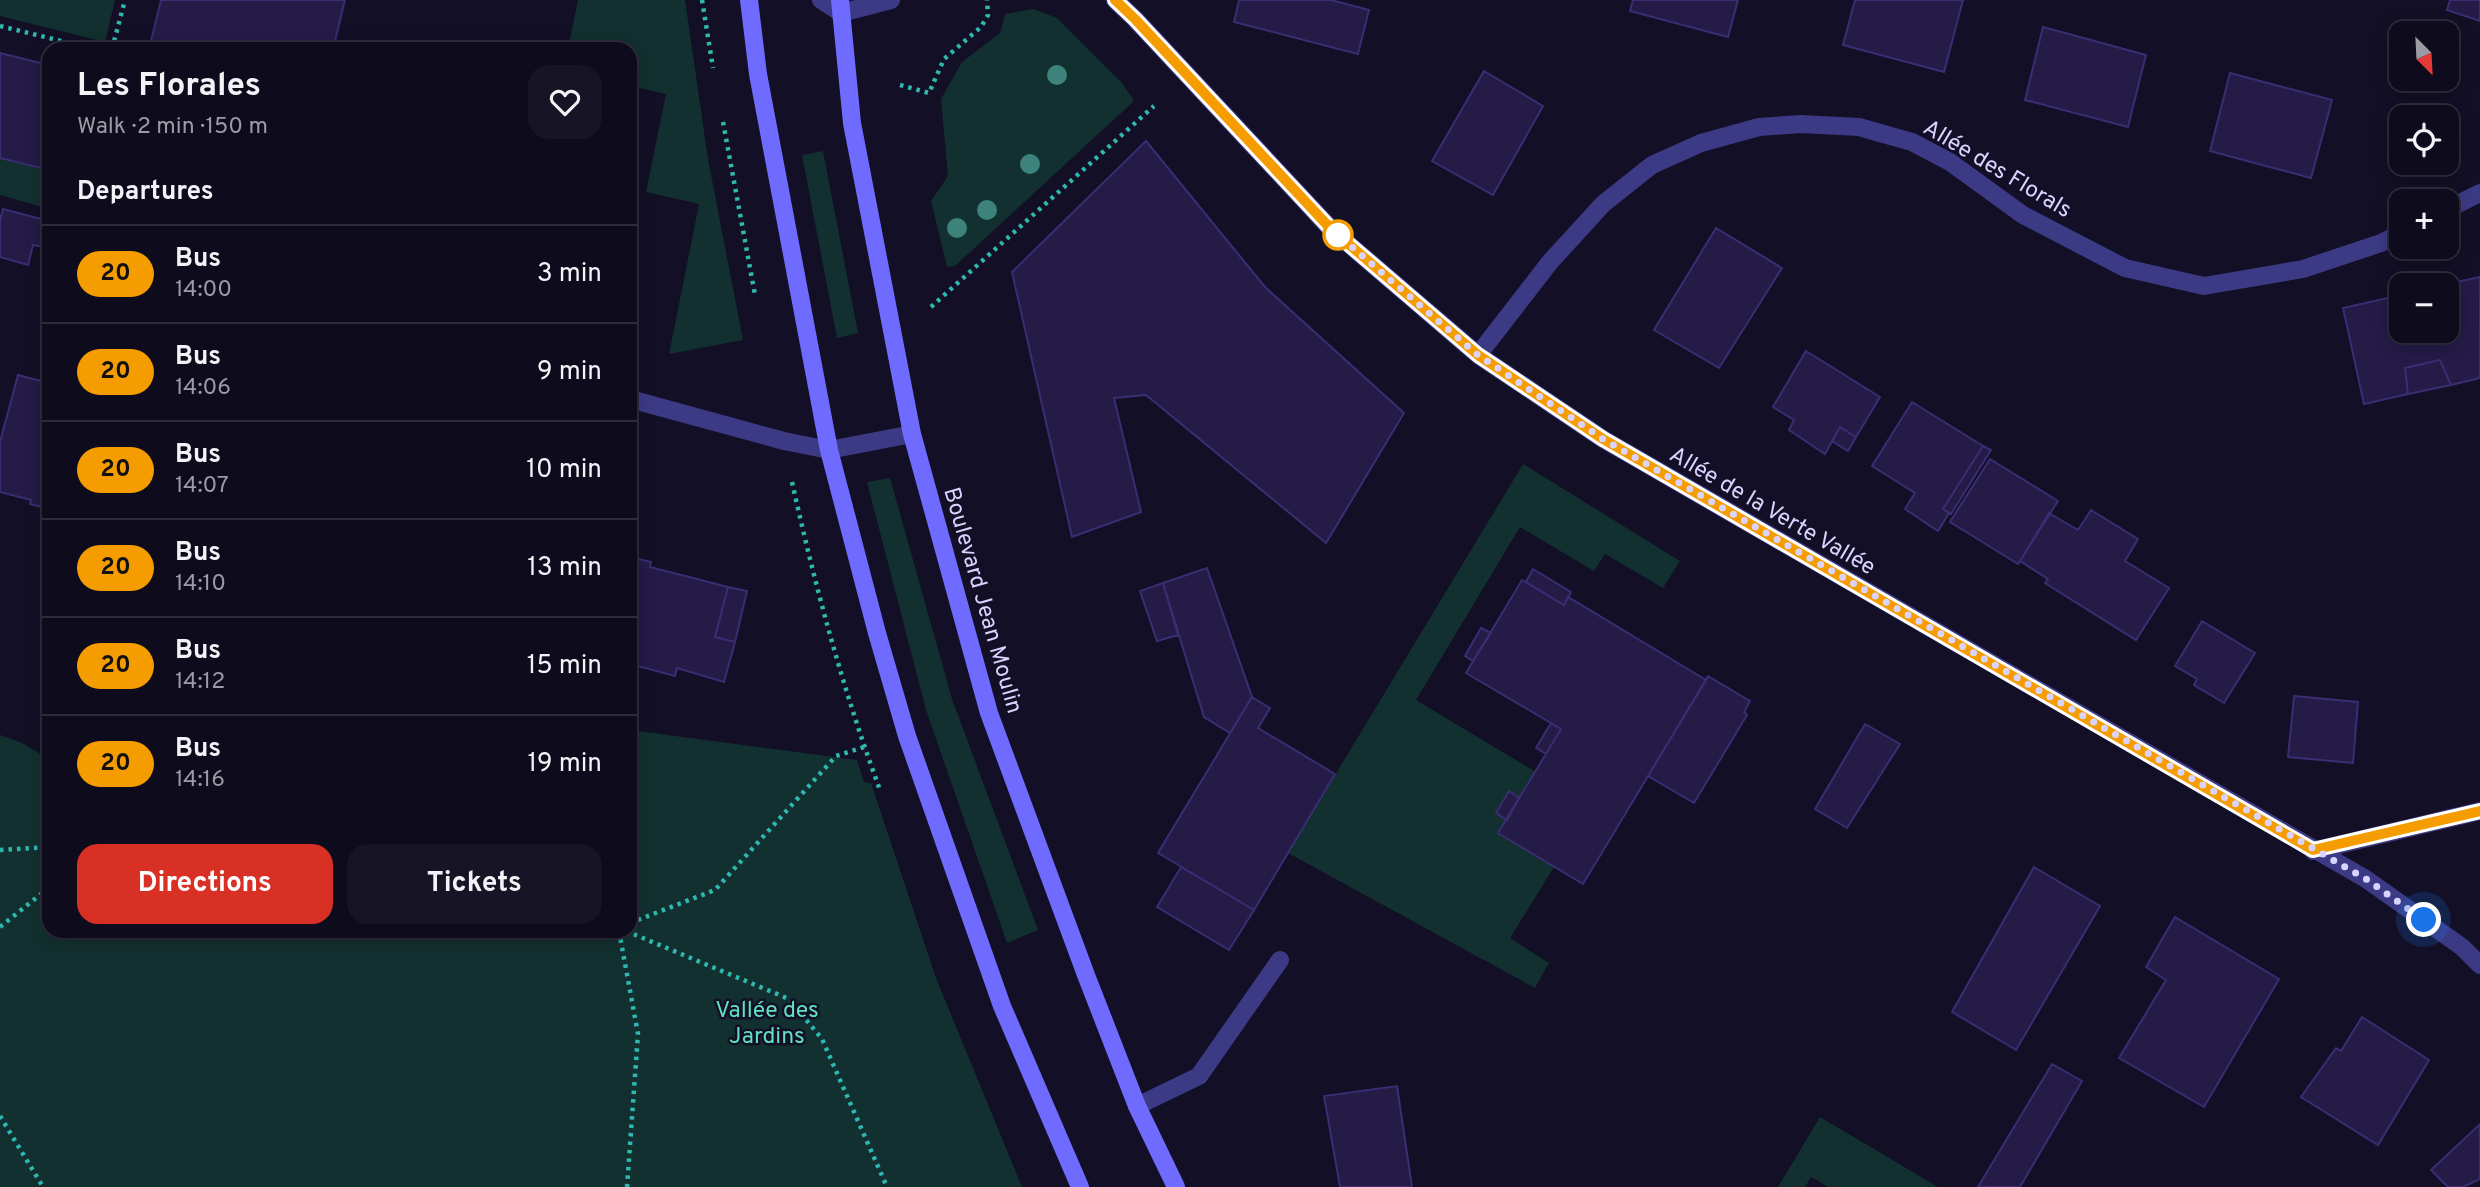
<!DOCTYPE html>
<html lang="en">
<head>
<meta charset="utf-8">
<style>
	:root { --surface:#0e0b1c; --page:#171425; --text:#f1f3f6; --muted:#9b9ba3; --line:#2e2b3b; --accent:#d93025 }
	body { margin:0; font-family:Overpass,sans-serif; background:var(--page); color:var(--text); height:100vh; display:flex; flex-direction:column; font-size:26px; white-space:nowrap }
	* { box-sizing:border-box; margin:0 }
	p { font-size:23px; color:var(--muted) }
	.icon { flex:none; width:38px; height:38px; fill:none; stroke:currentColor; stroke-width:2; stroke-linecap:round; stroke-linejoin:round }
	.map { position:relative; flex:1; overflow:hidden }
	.sheet { position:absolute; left:42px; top:42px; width:595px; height:896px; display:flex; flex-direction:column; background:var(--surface); border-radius:21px; box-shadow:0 4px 18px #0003,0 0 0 2px var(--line) }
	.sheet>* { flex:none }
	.badge { padding:0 14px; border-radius:23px; font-size:24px; line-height:46px }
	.needle { width:46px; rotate:156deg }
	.buttons { position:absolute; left:2389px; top:21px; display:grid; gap:14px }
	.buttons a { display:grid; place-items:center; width:70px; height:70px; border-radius:14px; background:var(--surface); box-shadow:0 4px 18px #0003,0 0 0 2px var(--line); font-size:35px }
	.you { position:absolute; width:35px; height:35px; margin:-18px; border:5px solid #fff; border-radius:50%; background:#1a73e8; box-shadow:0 0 0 10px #1a73e833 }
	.map>.badge { position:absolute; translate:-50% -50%; box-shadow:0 0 0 4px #fff }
	h2 { padding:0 35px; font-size:26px; line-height:63px }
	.round { display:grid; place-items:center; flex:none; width:74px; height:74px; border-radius:21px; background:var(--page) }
	.summary { display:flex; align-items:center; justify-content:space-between; height:119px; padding:0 35px }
	h1 { font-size:33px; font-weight:700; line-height:52px }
	.cta { display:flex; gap:14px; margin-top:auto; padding:14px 35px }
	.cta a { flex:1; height:80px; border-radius:21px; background:var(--accent); color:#fff; font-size:28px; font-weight:700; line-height:80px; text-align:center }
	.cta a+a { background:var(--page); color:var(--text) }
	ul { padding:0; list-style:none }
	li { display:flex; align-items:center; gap:21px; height:98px; padding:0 35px; border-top:2px solid var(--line) }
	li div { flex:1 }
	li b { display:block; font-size:26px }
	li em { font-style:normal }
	li .badge { min-width:77px; font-weight:700; text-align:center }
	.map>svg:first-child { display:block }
</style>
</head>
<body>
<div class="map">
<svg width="2480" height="1187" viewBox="0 0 2480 1187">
	<rect width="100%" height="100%" fill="#130f26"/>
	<path fill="#12302f" d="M0,0h115l-10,42 -105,-26z
		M578,0h107l23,159 35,181 -74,14 30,-150 -53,-12 20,-98 -36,-8v-37h-62z
		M1033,9l24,9 66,66 11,17 -179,165 -8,1 -16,-66 17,-25 -7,-77 21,-37 38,-29 5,-19z
		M823,151l35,182 -21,5 -35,-183z
		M0,158l49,12v39l-49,-14z
		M1523,464l157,97 -17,27 -58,-34 -11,17 -74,-44 -104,173 120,72 -17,26 -11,-6 -12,21 11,7 -9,13 56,34 -44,71 39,25 -14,25 -247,-135z
		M890,478l62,221 86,231 -31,13 -81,-233 -59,-228z
		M630,730l227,30 7,22 7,1 65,195 86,209h-1022v-452l20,7 29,17v172h581z
		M1820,1117l118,70h-110l-17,-10 -6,10h-27z"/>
	<path fill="#241b47" stroke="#3b2d73" stroke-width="2" d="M161,0h184l-12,49h-184z
		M1239,0h92l38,10 -11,44 -124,-32z
		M1633,0h105l-10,37 -98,-26z
		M1855,0h108l-19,72 -101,-27z
		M2450,0h30v21l-33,-11z
		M2043,27l103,28 -18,72 -103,-27z
		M0,53l49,12v105l-49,-12z
		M1484,71l59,35 -50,89 -61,-34z
		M2230,73l102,27 -21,78 -101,-27z
		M1146,141l119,146 139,126 -78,130 -180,-148 -32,3 27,114 -69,25 -60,-265z
		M3,209l46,12 -1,27 -15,-3 -5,20 -28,-8v-37z
		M1716,228l66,40 -63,100 -65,-38z
		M2480,277v101l-29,7 -11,-25 -35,8 3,26 -44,10 -21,-96 58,-13v36h45v-46h-4z
		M1806,351l74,46 -24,40 -16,-10 -15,27 -36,-24 5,-10 -21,-13z
		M2440,360l11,25 -43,9 -3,-26z
		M18,375l31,8v126l-19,-5 1,-4 -31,-8v-50z
		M1912,402l71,44 -40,63 6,4 -11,18 -33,-22 10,-16 -43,-27z
		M1840,427l16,10 -8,14 -16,-10z
		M1983,446l8,4 -40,64 -8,-5z
		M1990,459l68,42 -40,63 -68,-42z
		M2091,510l47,29 -13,22 44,27 -33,52 -91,-57 3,-4 -28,-18 29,-48 29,17z
		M630,557l21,5 -1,5 78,20 -13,50 20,5 -11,40 -47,-14 -2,8 -45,-12z
		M1207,568l45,129 -22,36 -26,-16 -41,-134z
		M1533,569l38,23 -7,13 -38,-23z
		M1522,580l42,25 4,-8 138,83 -123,204 -85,-51 63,-104 -95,-56z
		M1163,583l15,52 -21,6 -17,-50z
		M728,587l19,4 -12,51 -20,-5z
		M2202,621l53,32 -31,50 -30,-18 3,-6 -22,-13z
		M1481,628l10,5 -18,28 -8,-5z
		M1708,676l42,25 -6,11 3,3 -53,88 -46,-27z
		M2294,696l64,6 -5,61 -65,-6z
		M1252,697l18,11 -12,20 77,46 -81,136 -96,-57z
		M1551,723l10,6 -15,25 -10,-6z
		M1865,724l35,20 -53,84 -32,-19z
		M1509,791l10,7 -12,22 -11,-7z
		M1181,867l73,43 -25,40 -72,-43z
		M2034,867l66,39 -84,144 -64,-38z
		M2175,917l104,62 -75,128 -85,-49 47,-78 -20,-13z
		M2362,1017l67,43 -51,85 -77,-48 35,-49 5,3z
		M2052,1064l30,17 -62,106h-42z
		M1397,1086l15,101h-72l-16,-91z
		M2480,1124v55l-17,8h-15l-17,-17z"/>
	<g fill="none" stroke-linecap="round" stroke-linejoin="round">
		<path stroke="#2fb8b0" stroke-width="4.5" stroke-dasharray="3.5 5" stroke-linecap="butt" d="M702,0l11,68
			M0,26l94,23
			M112,49l13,-49
			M900,85l29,8 15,-34 37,-32 7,-12 -1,-15
			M723,122l32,173
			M931,307l223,-201
			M792,482c23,104 51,208 88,308
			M0,850l49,-3
			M630,923l85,-33 121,-134 28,-9
			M0,927l41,-33 8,-3
			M619,931l19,103 -11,153
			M626,931l163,68 33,40 65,148
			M0,1116l43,71"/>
		<path stroke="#3d3a85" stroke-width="18" d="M1137,1106l62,-30 81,-116"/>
		<path stroke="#3d3a85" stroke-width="18" d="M821,0l20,13 50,-13
			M1115,0l20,19 196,210 147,126 125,84 763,440 96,68 18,18
			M2446,210l34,-17
			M1478,355l72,-93 53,-58 49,-39 49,-22 58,-16 42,-3 58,3 53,15 38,20 73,53 102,53 79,18 99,-17 78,-26 20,-10
			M630,399l154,42 45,9 83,-16
			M2313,851l167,-40"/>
		<path stroke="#6f6bff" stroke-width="18" d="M749,0l9,74 71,376 48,183 30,103 95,270 78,181
			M840,0l12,123 60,311 77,279 97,262 51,131 39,81"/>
	</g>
	<g fill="#3d827b">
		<circle cx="1057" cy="75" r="10"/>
		<circle cx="1030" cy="164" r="10"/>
		<circle cx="987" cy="210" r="10"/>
		<circle cx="957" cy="228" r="10"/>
	</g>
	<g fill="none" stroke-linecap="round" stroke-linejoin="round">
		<g stroke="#fff" stroke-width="16">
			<path id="line" d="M1115,0l20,19 196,210 147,126 125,84 710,411 167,-39"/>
		</g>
		<use href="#line" stroke="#f59c00" stroke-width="10"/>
		<path stroke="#d9d4ff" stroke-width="7" stroke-dasharray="0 12.6" d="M1338,235l-7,-6 147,126 125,84 763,440 58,41"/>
	</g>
	<circle fill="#fff" stroke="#f59c00" stroke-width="3.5" cx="1338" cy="235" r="14"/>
	<g text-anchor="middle" stroke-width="5" stroke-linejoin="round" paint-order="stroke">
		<g font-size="23" fill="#d9d4ff" stroke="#130f26">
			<text transform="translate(1998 168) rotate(31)" y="8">Allée des Florals</text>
			<text transform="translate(1773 510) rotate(30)" y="8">Allée de la Verte Vallée</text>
			<text transform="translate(984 600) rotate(74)" y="8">Boulevard Jean Moulin</text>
		</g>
		<g font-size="23" fill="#5fe0c0" stroke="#130f26">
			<text x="767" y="1017">Vallée des<tspan x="767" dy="26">Jardins</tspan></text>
		</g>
	</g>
</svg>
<div class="buttons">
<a><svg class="needle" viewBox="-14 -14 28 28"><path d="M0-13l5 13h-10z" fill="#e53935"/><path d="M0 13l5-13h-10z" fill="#9b9ba3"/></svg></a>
<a><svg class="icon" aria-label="locate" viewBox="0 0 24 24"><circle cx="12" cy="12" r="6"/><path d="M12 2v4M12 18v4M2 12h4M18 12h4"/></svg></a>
<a>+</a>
<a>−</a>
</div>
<div class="you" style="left:2424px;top:920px"></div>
<section class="sheet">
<div class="summary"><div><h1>Les Florales</h1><p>Walk · 2 min · 150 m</p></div><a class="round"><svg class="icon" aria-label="heart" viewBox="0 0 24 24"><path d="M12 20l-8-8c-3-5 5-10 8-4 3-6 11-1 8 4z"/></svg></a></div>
<h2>Departures</h2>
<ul>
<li><span class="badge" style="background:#f59c00;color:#111">20</span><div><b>Bus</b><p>14:00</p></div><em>3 min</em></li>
<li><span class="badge" style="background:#f59c00;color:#111">20</span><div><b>Bus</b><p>14:06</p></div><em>9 min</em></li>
<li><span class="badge" style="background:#f59c00;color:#111">20</span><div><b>Bus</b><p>14:07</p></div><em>10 min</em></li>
<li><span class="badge" style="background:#f59c00;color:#111">20</span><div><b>Bus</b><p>14:10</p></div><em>13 min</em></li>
<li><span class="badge" style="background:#f59c00;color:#111">20</span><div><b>Bus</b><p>14:12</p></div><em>15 min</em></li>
<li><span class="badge" style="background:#f59c00;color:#111">20</span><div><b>Bus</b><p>14:16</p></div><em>19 min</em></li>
</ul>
<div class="cta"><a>Directions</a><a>Tickets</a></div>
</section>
</div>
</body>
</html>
